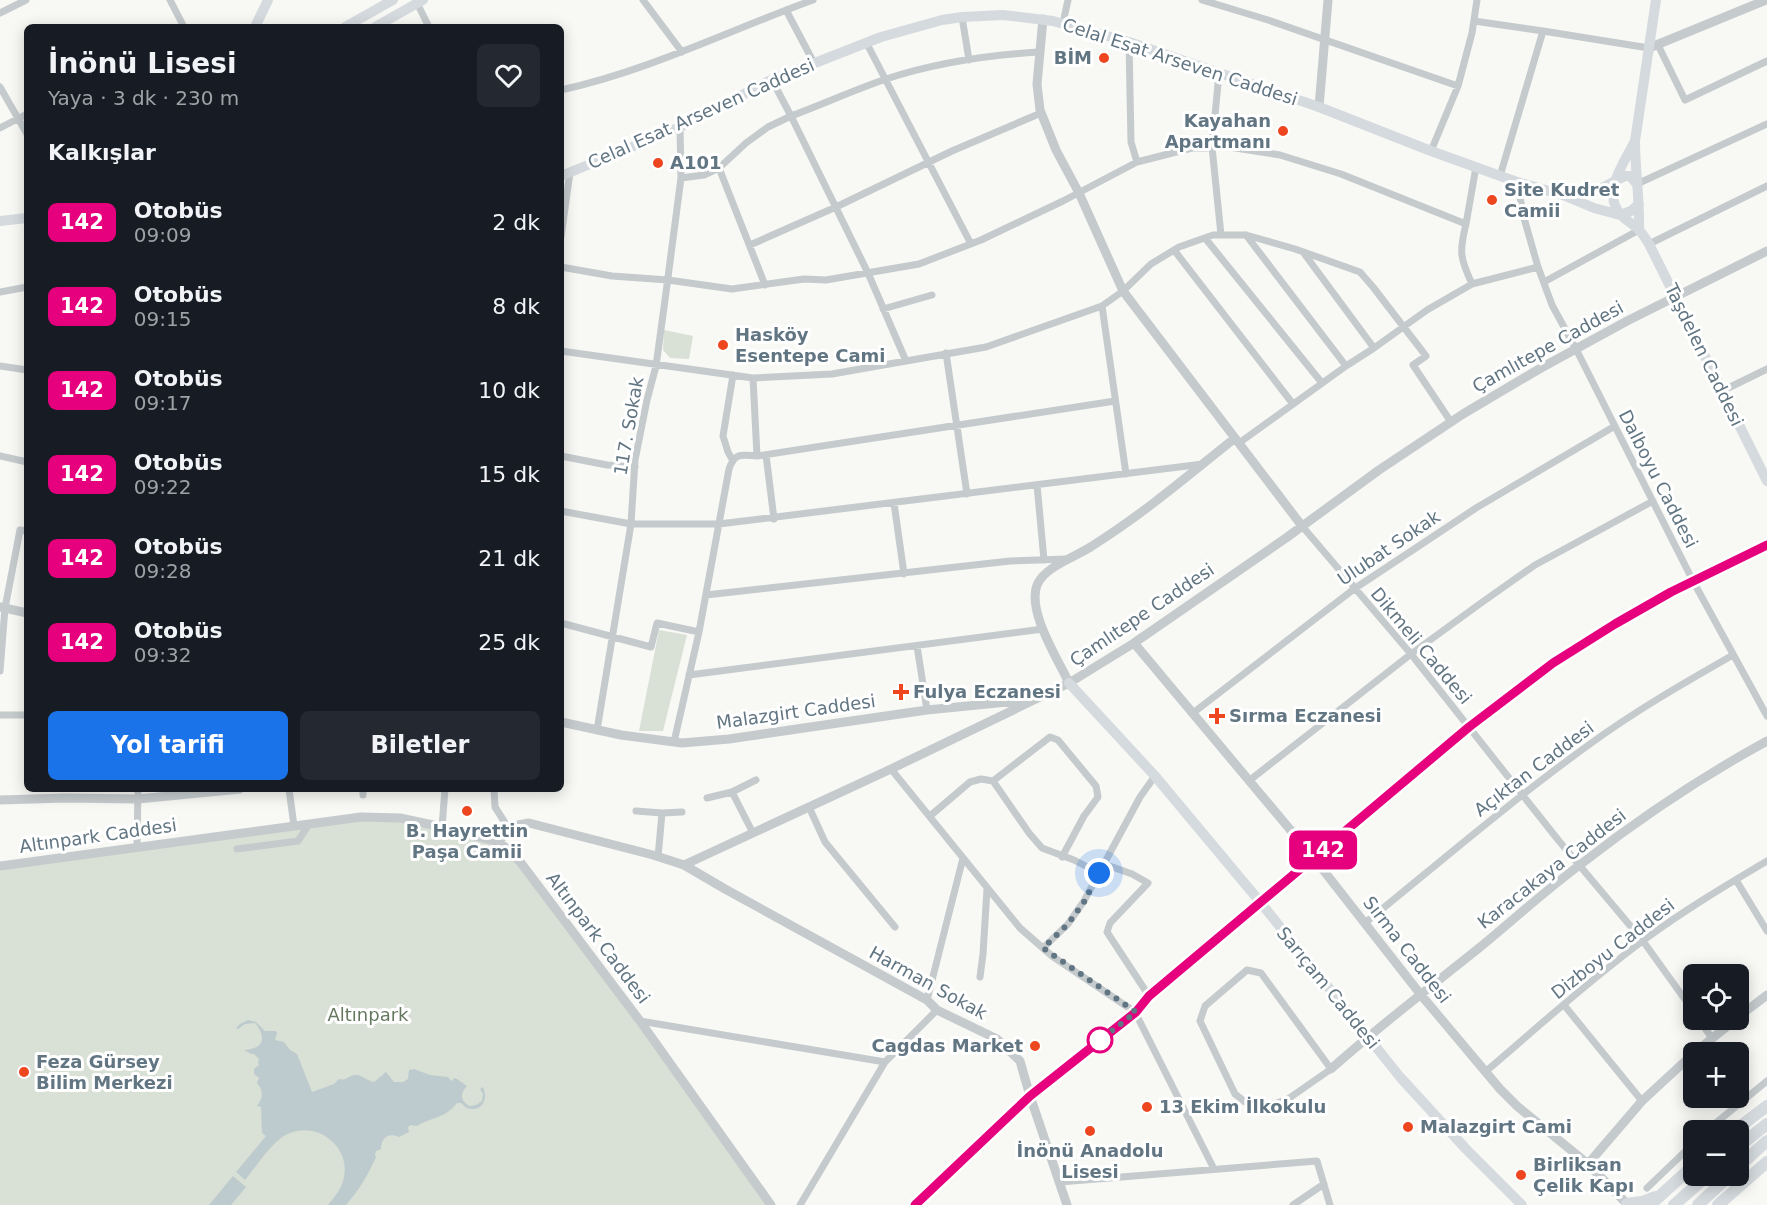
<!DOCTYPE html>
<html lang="tr">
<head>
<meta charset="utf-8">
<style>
	:root { --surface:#171b24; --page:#242831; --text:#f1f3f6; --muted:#9ea1a6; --accent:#1a73e8 }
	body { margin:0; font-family:"DejaVu Sans",sans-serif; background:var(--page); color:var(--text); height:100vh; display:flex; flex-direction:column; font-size:22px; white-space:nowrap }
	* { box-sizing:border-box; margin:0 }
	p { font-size:20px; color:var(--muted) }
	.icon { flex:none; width:33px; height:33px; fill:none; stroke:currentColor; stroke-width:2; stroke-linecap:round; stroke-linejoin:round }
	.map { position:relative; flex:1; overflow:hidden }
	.side { position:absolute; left:24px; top:24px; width:540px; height:768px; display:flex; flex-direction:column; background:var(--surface); border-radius:9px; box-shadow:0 3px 15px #0003 }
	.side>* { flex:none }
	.badge { padding:0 12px; border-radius:9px; font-size:21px; line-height:39px }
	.tools { position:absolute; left:1683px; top:964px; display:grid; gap:12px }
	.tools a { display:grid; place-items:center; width:66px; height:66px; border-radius:9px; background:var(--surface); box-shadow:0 3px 15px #0003; font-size:30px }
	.you { position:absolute; width:30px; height:30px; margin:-15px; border:4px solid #fff; border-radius:50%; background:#1a73e8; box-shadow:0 0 0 9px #1a73e833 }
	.map>.badge { position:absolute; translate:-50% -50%; box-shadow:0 0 0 3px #fff }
	h2 { padding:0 24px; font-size:22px; line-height:54px }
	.round { display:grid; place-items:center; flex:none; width:63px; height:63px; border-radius:9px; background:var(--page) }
	.summary { display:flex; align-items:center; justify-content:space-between; height:102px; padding:0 24px }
	h1 { font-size:28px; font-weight:800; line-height:45px }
	.primary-button { display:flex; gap:12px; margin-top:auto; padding:12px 24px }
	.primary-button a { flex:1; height:69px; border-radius:9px; background:var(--accent); color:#fff; font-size:24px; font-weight:800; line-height:69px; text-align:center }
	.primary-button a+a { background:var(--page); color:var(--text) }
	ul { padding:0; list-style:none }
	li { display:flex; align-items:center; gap:18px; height:84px; padding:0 24px }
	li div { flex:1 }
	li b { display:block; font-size:22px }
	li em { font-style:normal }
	li .badge { min-width:66px; font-weight:700; text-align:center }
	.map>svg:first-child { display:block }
</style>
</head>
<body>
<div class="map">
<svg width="1767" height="1205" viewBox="0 0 1767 1205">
	<rect width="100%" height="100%" fill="#f8f8f5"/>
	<path fill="#d9e0d5" d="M664,330l29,6 -4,23 -19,-1 -7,-8z
		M659,630l28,5 -24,96h-24z
		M361,817l39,1 108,31 263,356h-771v-339z"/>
	<path fill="#bdcace" d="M248,1020l8,2 9,9h11l1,2 -2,7 9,2 6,8 7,4 15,38 22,-8 5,-5c8,2 9,-3 15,-4 8,-1 13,6 20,7l12,-10 8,10h9l5,-3 1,-9 5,-1 16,6 18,2 3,4 4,-3 2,1 10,7c-8,8 -6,16 3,20l6,-1 6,-4 1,-7 -3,-5 3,-2c8,18 -10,30 -22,16h-4c-13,16 -23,13 -40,23l-6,-1 -3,2 1,5 -10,5c-11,-5 -18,1 -18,12l-5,2 -1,4 1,2c-8,18 -17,33 -30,48h-18c7,-9 14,-16 16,-28 6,-30 -25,-55 -54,-44 -17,6 -33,33 -45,47l-9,-8 30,-36 -4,-3 -1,-26 -4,-1c6,-8 7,-15 0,-23l2,-5 -5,-4v-5l5,-4 -1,-3 1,-3 -5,-5h-3l-7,-4c20,-1 23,-13 11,-27l-10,1 -7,5 -2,-1 4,-4z
		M233,1176l13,11 -15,18h-22z"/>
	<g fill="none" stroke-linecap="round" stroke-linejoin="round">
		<path stroke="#c5cacd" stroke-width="7" d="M170,0l14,27
			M643,0l39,52
			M1202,0l66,20 190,66
			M417,3l12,24
			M786,10l28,53
			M0,13l26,-13
			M962,17l7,43
			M1474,21l69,10 -43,145
			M1063,23l5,-23
			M1543,31l106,17
			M866,42l105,202
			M1129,42l2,100 6,20
			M1658,45l27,55 82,-39
			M1219,73l-7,74 9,88
			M0,87l27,47
			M561,90c87,-19 169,-60 252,-90
			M0,128l27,-14
			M1431,151l27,-65 14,-53 5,-33
			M681,178l23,-3 15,-7
			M1517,182l7,36 14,49 14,38 24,44 117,232 74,135
			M1637,184l130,-60
			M1466,224l10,-57
			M1246,235l100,131 28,-18 -71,-96
			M561,237l9,-65
			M1205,238l117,145
			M1649,244l118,-58
			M750,245l86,-38 116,-56 89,-38
			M1174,250l119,154
			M561,267l51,9 56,4 64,9 72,-10 22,1 93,-16 62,-24 82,-39 74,-39 55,-14 37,-1 51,8 61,19 125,50c-7,28 -6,34 6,60
			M1544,282l95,-52
			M765,285l-46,-117 27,-25 22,-16 23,-11 -19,-36
			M0,292l27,-5
			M1102,306l24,168
			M883,309l49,-14
			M1374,348l53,-38 45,-26 66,-17
			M561,351l192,27 79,-4 74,-13 80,-14 116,-41 21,-15 28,-27 28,-17 34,-12h33l49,14 65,23 13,15 53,69 -13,9 38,57
			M946,353l21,141
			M906,361l-38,-88 -77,-157c32,-12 63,-26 95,-37 49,-16 102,-24 153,-27
			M0,366l27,4
			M753,378l4,78
			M1722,391l45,-22
			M1239,443l107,-77
			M766,455l8,64
			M0,456l27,6
			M561,456l46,9 28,2
			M732,459l-4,-7 -5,-16 10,-61
			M1037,485l7,75
			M894,503l10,71
			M561,511l70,13h88l484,-60
			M1302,526l109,128 148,187 84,100 51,71
			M706,595l304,-34 57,-2
			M561,623l90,24 6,-24 42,9
			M917,646l10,64
			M0,671l5,-63 15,-78 7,1
			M689,675l354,-46
			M1193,713l161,-124 122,-81 139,-82
			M0,715h27
			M597,730l34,-206 4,-64 12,-60 9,-34 9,-66 16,-122 -1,-51
			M674,742l25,-110 30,-163c6,-17 12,-14 28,-13l358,-55
			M891,769l129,159 32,28 83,56 79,157
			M1250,780l161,-126 70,-51 54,-38 118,-64
			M993,781l57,-44 8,3 38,46 2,11 -14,19 -22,41
			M289,789l5,37
			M494,789l1,18 14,22
			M732,792l21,41
			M363,795v-6
			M707,798l25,-6 24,-12
			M809,807l16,35 70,85
			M636,811l26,2 -4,44
			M662,813l20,-1
			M930,816l40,-34 11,-3 12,2 36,52 13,15 32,12 25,13
			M442,827l3,-38
			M137,846l1,-57
			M237,849l61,-8 11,-17
			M1104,864l28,10 16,9 -38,40 -3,9 42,64
			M1736,880l31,51
			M1365,923c74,-60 147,-123 225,-179 45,-33 94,-61 143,-89
			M1043,948l25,-24 16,-23 56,-104 15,-21
			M1247,970l14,3 70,96 -43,30 -14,5 -29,-2 -10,-8 -35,-73 5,-15z
			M980,977l3,-23 4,-65
			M927,1000l36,-142
			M1564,1005l78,96
			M1699,1020l13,18
			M640,1021l245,41
			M1485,1072c52,-44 103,-91 159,-132 39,-29 81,-54 123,-79
			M1706,1131l61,-50
			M1060,1182l257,-21 13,44
			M1647,1188l47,-45
			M800,1205l85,-143 52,-52
			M915,1205l115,-109
			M1293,1205l31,-21"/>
		<path stroke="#c5cacd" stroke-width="9" d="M1043,19l-6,65 3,26 16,40 23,43 44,98 179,235
			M1649,48l117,-48
			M1319,107l9,-107
			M0,607l27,6
			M1134,643l179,214 108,138 79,94 17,17 71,58 39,40
			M1069,683c-11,-24 -42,-71 -32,-98 8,-19 39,-28 55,-39 51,-32 97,-71 143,-108
			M561,722l60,13 61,8 47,-4 198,-29 101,-10
			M0,800l65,-2 73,1 102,-10
			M498,842l15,-16 16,-3 124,32 31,10 207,-96 178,-86 65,-40 152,-105 93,-68 84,-56 78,-46 86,-47 140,-70
			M684,865l41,24 202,111 10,10 60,29 23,22 10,35 37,109
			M0,866l361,-49 39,1 42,9 56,15 10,7 13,14 119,158 131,184
			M1738,1017l29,-22
			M1694,1053l41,-33
			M1331,1069c47,-42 98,-81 148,-121 34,-28 67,-58 102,-84 59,-46 120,-87 186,-123
			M1030,1096l105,-84 14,-16 320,-269 84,-64 62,-39 56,-32 96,-47
			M1588,1164l54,-63 52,-48"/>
		<path stroke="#d5dade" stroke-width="10" d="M255,27l13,-27
			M345,27l48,-27
			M375,27l48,-27
			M1635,141c-11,22 -35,53 -13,75 5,5 11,8 16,13 4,4 8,10 11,15l118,237
			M561,176l119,-49 89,-46 112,-44 61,-17 20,-3 41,-2 50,6 76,21 190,65 112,44 86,31 46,13 31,13 26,7 11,-4 8,-7
			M1563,195l33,-4 29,-15h5l7,8
			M0,221l27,-3
			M1639,230c1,-30 -4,-59 -4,-89l21,-141
			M1069,683l86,93 106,127 139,174 66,72 56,56"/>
		<path stroke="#d5dade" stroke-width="12" d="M1734,1131l33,-25
			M1738,1147l29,-23
			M1738,1167l29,-26
			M1627,1204l15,-2 13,-5
			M1650,1205l44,-40
			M1674,1205l33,-29
			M1698,1205l31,-29
			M1718,1205l49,-43"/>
	</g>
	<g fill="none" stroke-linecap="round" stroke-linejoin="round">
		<g stroke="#fff" stroke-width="14">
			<path id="line" d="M915,1205l115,-109 106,-84 13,-16 320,-269 84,-64 62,-39 56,-32 96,-47"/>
		</g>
		<use href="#line" stroke="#e6007e" stroke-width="9"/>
		<path stroke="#617582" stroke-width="6" stroke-dasharray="0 10.8" d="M1099,873l-15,29 -16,22 -25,24 93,64 -36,28"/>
	</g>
	<g fill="#ee461f" stroke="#fff" stroke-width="2">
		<circle cx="1104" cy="58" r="6"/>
		<circle cx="1283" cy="131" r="6"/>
		<circle cx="658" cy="163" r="6"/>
		<circle cx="1492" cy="200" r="6"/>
		<circle cx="723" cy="345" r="6"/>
		<path d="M898 683h6v6h6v6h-6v6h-6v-6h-6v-6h6z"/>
		<path d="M1214 707h6v6h6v6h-6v6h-6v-6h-6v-6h6z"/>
		<circle cx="467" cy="811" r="6"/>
		<circle cx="1035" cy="1046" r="6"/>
		<circle cx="24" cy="1072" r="6"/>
		<circle cx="1147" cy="1107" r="6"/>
		<circle cx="1408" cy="1127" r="6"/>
		<circle cx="1090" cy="1131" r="6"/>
		<circle cx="1521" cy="1175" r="6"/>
	</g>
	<circle fill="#fff" stroke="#e6007e" stroke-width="3" cx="1100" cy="1040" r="12"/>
	<g text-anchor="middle" stroke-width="6" stroke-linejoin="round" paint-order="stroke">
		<g font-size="18" font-weight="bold" fill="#617582" stroke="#fff" text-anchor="start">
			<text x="1092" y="64" text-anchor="end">BİM</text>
			<text x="1271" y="127" text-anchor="end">Kayahan<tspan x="1271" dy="21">Apartmanı</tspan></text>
			<text x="670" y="169">A101</text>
			<text x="1504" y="196">Site Kudret<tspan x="1504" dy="21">Camii</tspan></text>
			<text x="735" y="341">Hasköy<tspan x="735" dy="21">Esentepe Cami</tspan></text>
			<text x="913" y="698">Fulya Eczanesi</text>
			<text x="1229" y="722">Sırma Eczanesi</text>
			<text x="467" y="837" text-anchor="middle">B. Hayrettin<tspan x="467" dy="21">Paşa Camii</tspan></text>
			<text x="1023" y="1052" text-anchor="end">Cagdas Market</text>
			<text x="36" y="1068">Feza Gürsey<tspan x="36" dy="21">Bilim Merkezi</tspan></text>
			<text x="1159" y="1113">13 Ekim İlkokulu</text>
			<text x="1420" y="1133">Malazgirt Cami</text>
			<text x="1090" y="1157" text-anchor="middle">İnönü Anadolu<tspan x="1090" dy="21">Lisesi</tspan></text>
			<text x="1533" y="1171">Birliksan<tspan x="1533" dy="21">Çelik Kapı</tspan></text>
		</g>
		<g font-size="18" fill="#617582" stroke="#fff">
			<text transform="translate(1180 62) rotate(18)" y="6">Celal Esat Arseven Caddesi</text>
			<text transform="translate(701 114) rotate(-24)" y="6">Celal Esat Arseven Caddesi</text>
			<text transform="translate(1548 347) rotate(-29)" y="6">Çamlıtepe Caddesi</text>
			<text transform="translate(1704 355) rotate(64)" y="6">Taşdelen Caddesi</text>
			<text transform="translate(629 426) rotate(-80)" y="6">117. Sokak</text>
			<text transform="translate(1658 479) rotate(63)" y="6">Dalboyu Caddesi</text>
			<text transform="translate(1389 548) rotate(-34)" y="6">Ulubat Sokak</text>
			<text transform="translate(1142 615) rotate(-34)" y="6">Çamlıtepe Caddesi</text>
			<text transform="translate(1421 646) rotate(50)" y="6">Dikmeli Caddesi</text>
			<text transform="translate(796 712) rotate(-8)" y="6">Malazgirt Caddesi</text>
			<text transform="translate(1534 769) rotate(-37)" y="6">Açıktan Caddesi</text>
			<text transform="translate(98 836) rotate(-8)" y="6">Altınpark Caddesi</text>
			<text transform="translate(1552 869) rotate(-38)" y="6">Karacakaya Caddesi</text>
			<text transform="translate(598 938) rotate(53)" y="6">Altınpark Caddesi</text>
			<text transform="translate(1613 949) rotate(-38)" y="6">Dizboyu Caddesi</text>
			<text transform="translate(1407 950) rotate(52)" y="6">Sırma Caddesi</text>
			<text transform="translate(928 983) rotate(29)" y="6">Harman Sokak</text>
			<text transform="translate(1328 988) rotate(51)" y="6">Sarıçam Caddesi</text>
		</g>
		<g font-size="18" fill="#667960" stroke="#fff">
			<text x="368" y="1021">Altınpark</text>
		</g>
	</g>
</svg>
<div class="tools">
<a><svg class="icon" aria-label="locate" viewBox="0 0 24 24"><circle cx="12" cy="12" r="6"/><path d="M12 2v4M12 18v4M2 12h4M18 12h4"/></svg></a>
<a>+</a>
<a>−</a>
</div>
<div class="you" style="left:1099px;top:873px"></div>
<b class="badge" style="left:1323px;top:850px;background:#e6007e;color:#fff">142</b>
<section class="side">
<div class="summary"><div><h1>İnönü Lisesi</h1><p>Yaya · 3 dk · 230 m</p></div><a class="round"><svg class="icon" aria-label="heart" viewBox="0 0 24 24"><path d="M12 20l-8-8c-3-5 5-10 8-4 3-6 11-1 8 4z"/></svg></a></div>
<h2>Kalkışlar</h2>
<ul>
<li><span class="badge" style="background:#e6007e;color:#fff">142</span><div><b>Otobüs</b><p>09:09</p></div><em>2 dk</em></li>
<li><span class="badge" style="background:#e6007e;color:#fff">142</span><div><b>Otobüs</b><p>09:15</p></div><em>8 dk</em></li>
<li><span class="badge" style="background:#e6007e;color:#fff">142</span><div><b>Otobüs</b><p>09:17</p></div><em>10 dk</em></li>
<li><span class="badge" style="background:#e6007e;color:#fff">142</span><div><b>Otobüs</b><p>09:22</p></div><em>15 dk</em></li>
<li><span class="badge" style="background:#e6007e;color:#fff">142</span><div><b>Otobüs</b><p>09:28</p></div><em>21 dk</em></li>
<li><span class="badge" style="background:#e6007e;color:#fff">142</span><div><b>Otobüs</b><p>09:32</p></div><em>25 dk</em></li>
</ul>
<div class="primary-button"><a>Yol tarifi</a><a>Biletler</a></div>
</section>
</div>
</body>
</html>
